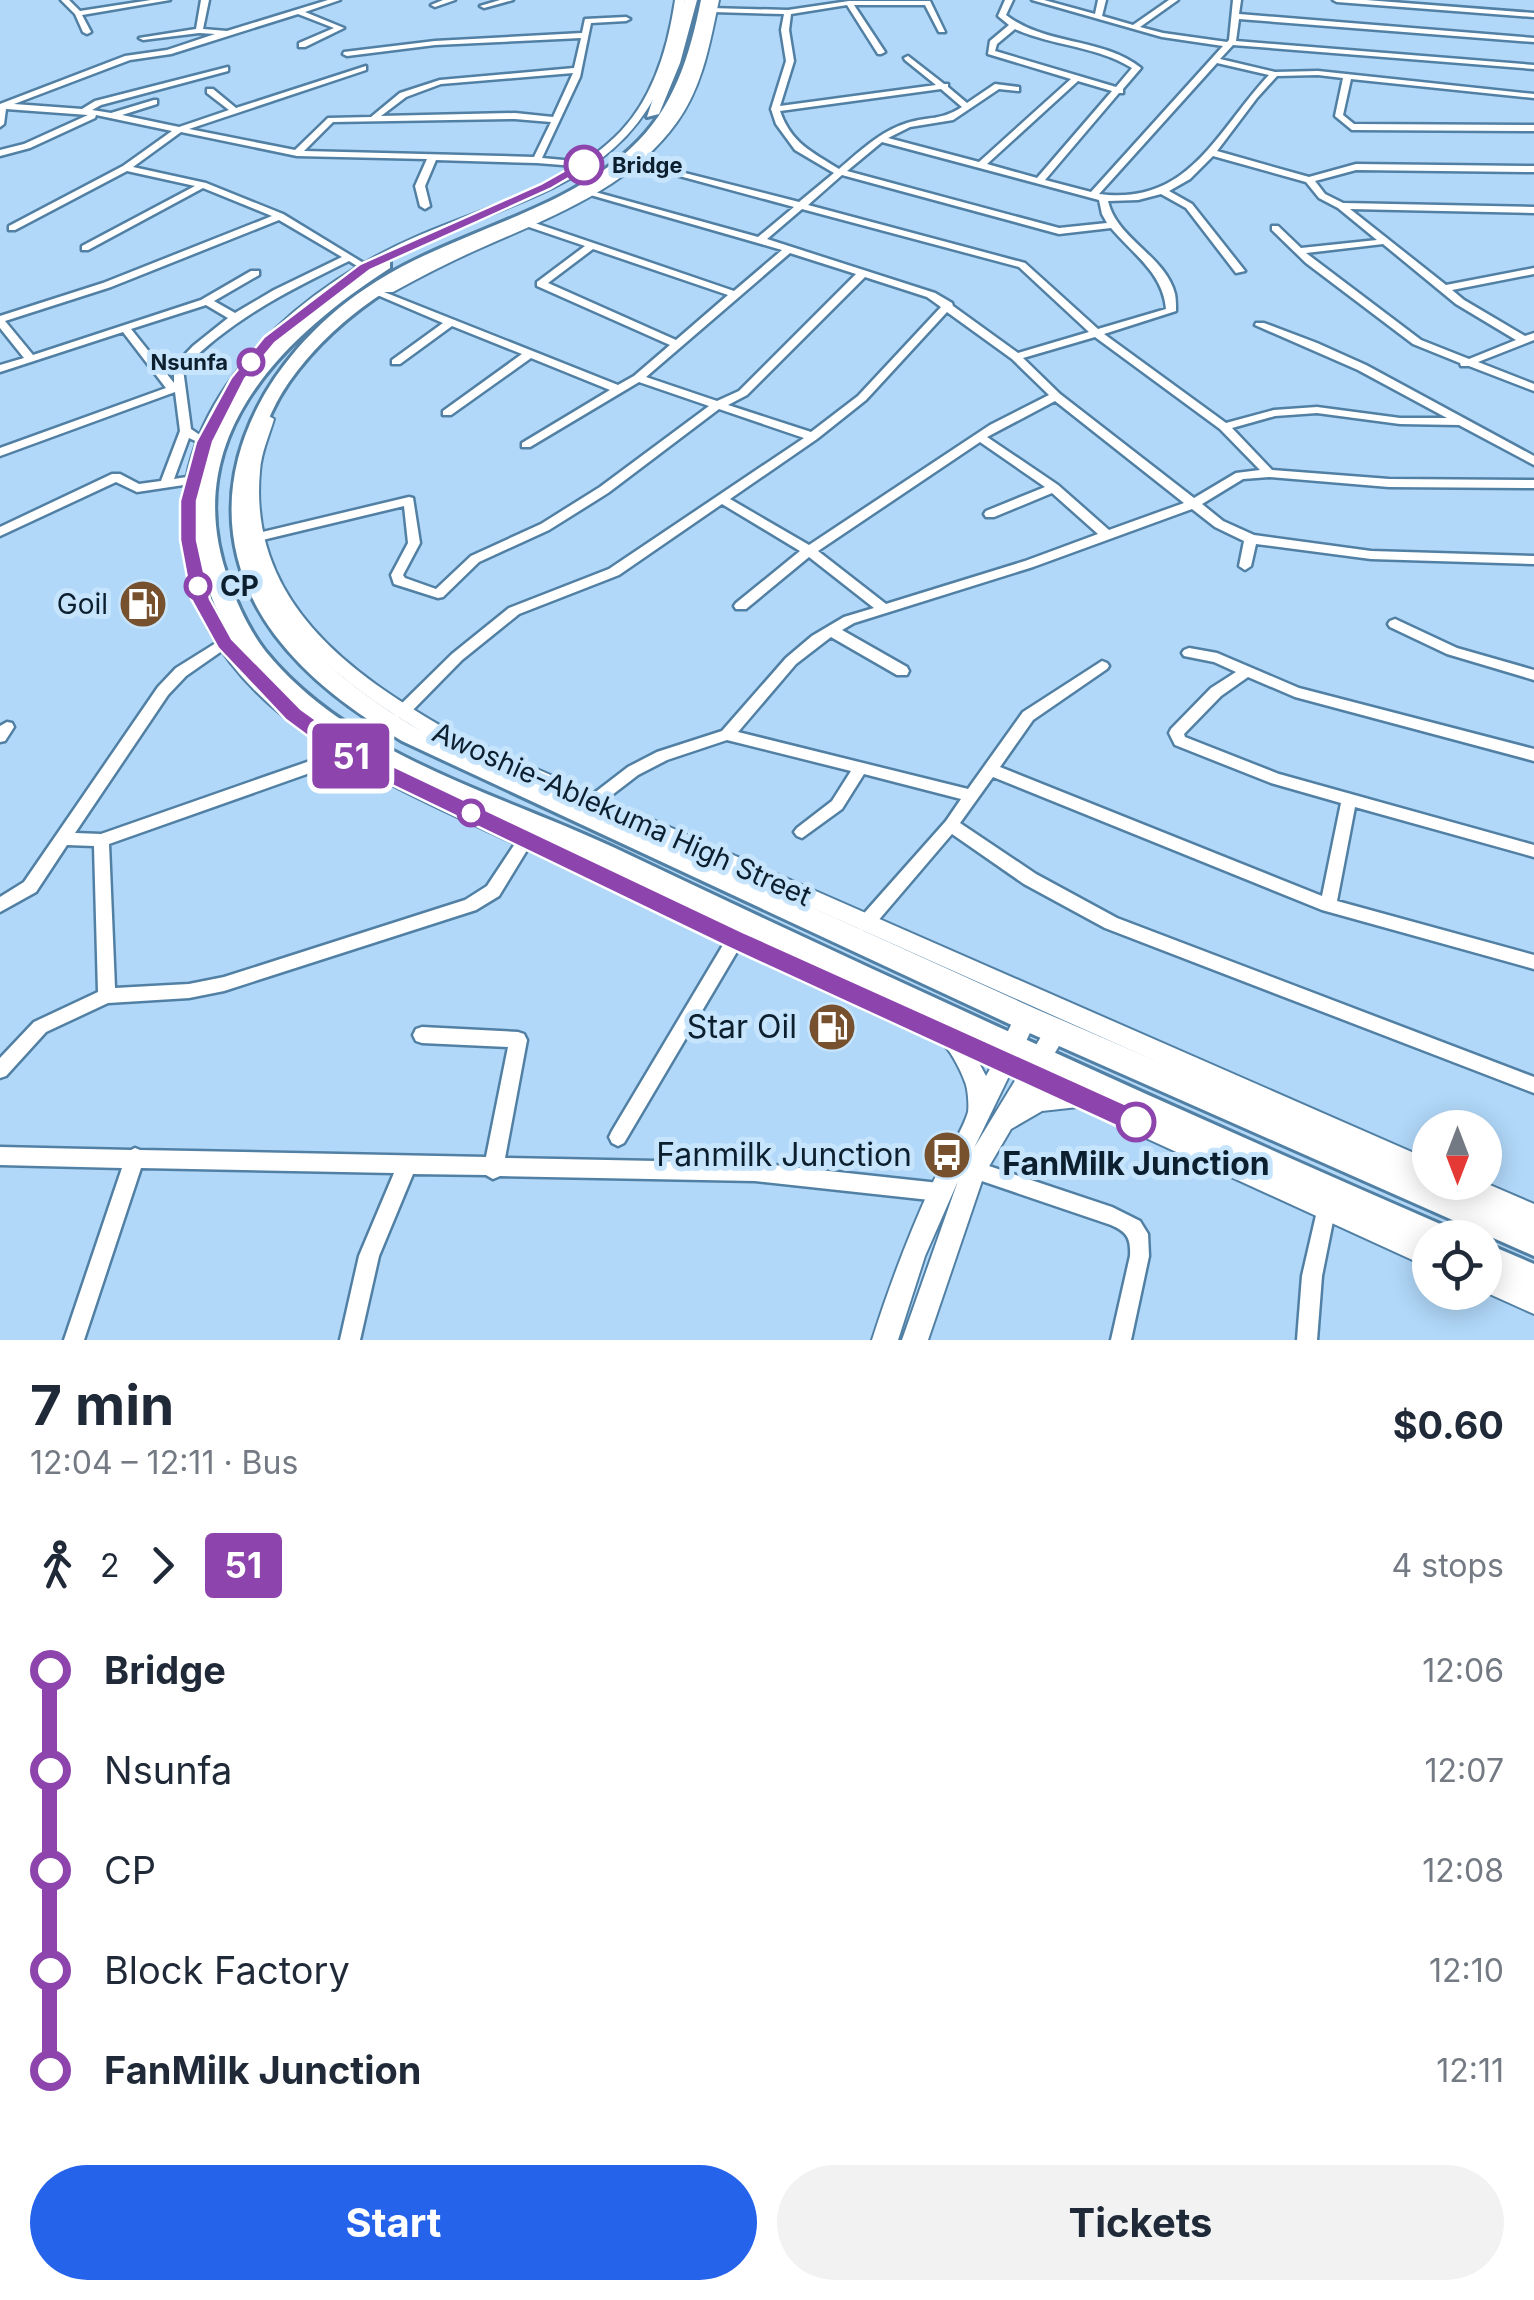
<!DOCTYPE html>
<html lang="en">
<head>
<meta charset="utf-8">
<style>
	:root { --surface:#fff; --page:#f2f2f3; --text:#1f2937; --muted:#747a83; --accent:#2563eb }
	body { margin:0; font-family:Inter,sans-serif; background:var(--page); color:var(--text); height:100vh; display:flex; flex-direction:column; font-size:38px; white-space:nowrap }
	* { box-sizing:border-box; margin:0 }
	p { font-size:32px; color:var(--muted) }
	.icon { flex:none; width:55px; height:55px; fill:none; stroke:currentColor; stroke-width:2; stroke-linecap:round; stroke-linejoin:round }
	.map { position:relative; height:1340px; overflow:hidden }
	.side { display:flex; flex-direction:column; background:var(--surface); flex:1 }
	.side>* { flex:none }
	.badge { padding:0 20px; border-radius:8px; font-size:35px; line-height:65px }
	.needle { width:65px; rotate:180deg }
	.buttons { position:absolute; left:1412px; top:1110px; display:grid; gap:20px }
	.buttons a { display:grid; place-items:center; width:90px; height:90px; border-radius:50%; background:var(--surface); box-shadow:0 5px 25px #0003; font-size:50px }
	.map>.badge { position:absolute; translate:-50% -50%; box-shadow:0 0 0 5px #fff }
	.legs { display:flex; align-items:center; gap:15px; height:110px; padding:0 30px; font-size:32px }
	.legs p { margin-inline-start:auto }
	.summary { display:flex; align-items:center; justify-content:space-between; height:170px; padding:0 30px }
	h1 { font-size:55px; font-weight:700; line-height:75px }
	.button { display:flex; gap:20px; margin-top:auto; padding:20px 30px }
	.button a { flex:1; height:115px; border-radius:60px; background:var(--accent); color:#fff; font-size:40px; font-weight:700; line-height:115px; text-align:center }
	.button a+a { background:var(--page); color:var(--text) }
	ul { padding:0 30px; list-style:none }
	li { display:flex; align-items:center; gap:35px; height:100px; font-size:38px }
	li i { display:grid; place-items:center; width:15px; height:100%; margin:0 12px; background:currentColor }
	li i::after { content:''; width:25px; height:25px; margin:-12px; border:8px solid; border-radius:50%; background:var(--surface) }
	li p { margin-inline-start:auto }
	li:first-child i { background:linear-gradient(#0000 50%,currentColor 0) }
	li:last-child i { background:linear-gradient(currentColor 50%,#0000 0) }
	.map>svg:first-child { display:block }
</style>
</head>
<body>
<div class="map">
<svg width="1534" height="1340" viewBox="0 0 1534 1340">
	<rect width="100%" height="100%" fill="#b1d8f9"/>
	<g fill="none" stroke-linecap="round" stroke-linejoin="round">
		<g stroke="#5180a4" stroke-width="5">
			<path id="minor" d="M61,0h8l11,11 71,-11h19l-88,15 9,17 -4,2 -4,-2 -8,-18z
				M201,0h8l-6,29 24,2 101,-31h12l-35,12 39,16 -39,19h-6v-4l35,-15 -36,-14 -127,40 -41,6 -116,44 68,5 13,-8 133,-34v4l-127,34 -9,5 19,3 43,-13h3v4l-35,11 57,12 50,-17 -22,-17v-4h6l23,19 130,-42v4l-177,59 106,21 33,-32 43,-1 29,-24 40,-13 134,-12 7,-30 -146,7 -88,11 -4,-2 1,-2 91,-11 147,-8 3,-14 41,-2 4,2 -4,2 -35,2 -11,54 -38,81 43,4 4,3 -1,2 -51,-4 -101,-3 -11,26 5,20 -5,3 -5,-3 -5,-20 12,-27 -130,-3 -116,-24 -48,35 73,16 77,31 87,53 -8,2 -13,-8c-61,30 -118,58 -166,108l8,60 19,13 -6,3 -15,-7 -15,41 19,-3 6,4 -2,3 -60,9 -21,-10 -116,54v-9l112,-53h8l19,10 22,-3 19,-50 -5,-39 -175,64v-8l166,-60 -43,-56 -123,40v-7l24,-7 -24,-30v-12l103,-33 169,-67 -69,-28 -115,62h-6v-4l113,-60 -68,-15 -112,59h-6v-4l114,-60 49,-35 -76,-16 -1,3 -65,30 -30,8v-6l24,-6 64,-29 -82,-6 -2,15 -4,3v-23l125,-48 42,-6 48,-16 -16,-1 -56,7 -4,-2 57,-9zM573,73l-20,44 -38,-4 -134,3 25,-19 35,-13zM515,119l36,3 -17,35 -230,-6 29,-29zM279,220l63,37 -68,33 -39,23 -21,-12 45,-26v-4h-8l-50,29 -168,55 -28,-34 106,-34zM206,305l22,13 -35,28 -19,20v17l-43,-54z
				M443,0h12l-20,7 -4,-2z
				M500,0h13l-29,8 -4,-2z
				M1005,0h8l-7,15c40,31 96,22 135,53l-18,21v4h-4l-74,87 46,12 132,-146 -61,-9 -130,-37h12l51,14 3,-14h8l-4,16 31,9 36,-25h9l-38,27 23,6 64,9 2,-2 4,-40h8l-2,14 295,24v4l-295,-23 -3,22 298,24v4l-301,-24 -13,14 55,13 43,-1 216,23v4l-183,-19 -8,36 11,9 180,1v6l-182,-1 -17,-14 8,-38 -25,-3 -41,1 -20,22 -40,53 92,26 47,-13 178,2v6l-178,-2 -41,11 10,13 18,9 191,4v6l-184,-4 96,76 88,-17v6l-82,16 12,10 61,36 9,-3v7l-56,22 56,22v7l-65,-25h-8l-1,-3 -47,-19 -107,-81 -34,-33v-4h6l23,22 76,-8 -39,-32 -19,-10 -13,-16 -93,-26 -23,23 -21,12 23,13 53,67 -9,2 -50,-65 -25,-14 -23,6 -30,1c9,39 57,54 67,93 1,6 1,11 1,17l-72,23 122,89 48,-13 43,-3 83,11h47l-89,-48 -103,-45 1,-2h8l53,20 49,22 168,91v9l-75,-40 -59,-1 -83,-11 -42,3 -43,12 40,42 117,9 145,1v8l-145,-1 -120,-10 -26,2 -41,25 21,17 31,14 117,16 163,5v8l-163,-5 -115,-15 -5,22 -6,4 -6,-4 5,-25 -29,-14 -23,-18 -159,58 -179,56 -12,7 65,37 2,4 -2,4h-10l-66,-38 -35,27 -58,68 230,57 55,-77 79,-51 5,2 2,3 -2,3 -74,51 -33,47 322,129 19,-93 -70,-20 -96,-38 -6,-12 2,-4 40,-41 25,-16 -22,-10 -30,-6 -2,-3 2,-3 5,-2 28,5 82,35 235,61v12l-239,-64 -47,-20 -27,19 -37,38 1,3 94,37 255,71v12l-179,-50 -18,94 197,54v14l-212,-59 -329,-133 -33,46 76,51 81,44 417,159v16l-429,-165 -81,-44 -72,-50 -81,95 -6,2 -6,-2 -2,-5 2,-5 87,-98 15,-22 -97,-25 -22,35 -40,29 -5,-2 -3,-4 3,-4 35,-27 19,-30 -124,-31 -60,20 -29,15 -39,30 -5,2 -5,-2 -3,-4 3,-4 39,-30 29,-15 65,-21 64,-73 26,-22 32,-19 30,-9 -65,-51 -63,52h-10l-2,-3 2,-3 64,-52 -78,-47 -103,71 -100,39 -57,46 -56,57h-10l-2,-4 2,-4 56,-55 57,-46 100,-39 195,-131 -85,-29 -111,84 -59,37 -70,32 -36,35 -5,1 -44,-14 -3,-9 17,-32 -4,-37 -150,36 -6,-4 6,-4 155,-37 4,1 7,45 -17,32 2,3 31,11 35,-33 70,-32 59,-37 109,-81 -70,-24 -109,65h-8v-4l88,-53 -79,-32 -80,57h-8v-4l79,-57 -70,-28 -52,38h-8v-4l51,-37 -68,-29 1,-2h8l234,93 16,-9 36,-31 -133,-59v-4l48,-36 -62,-21v-4h6l205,70 48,-41 -195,-56 8,-2 163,45 36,-30 -133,-36v-4l138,35 35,-29 -39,-23 -19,-26 -5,-15 15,-48 -5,-31 3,-16 -71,-2 -4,-2 1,-2 78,2 61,-9h81l15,31h-6l-14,-27h-71l31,47 -4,2h-3l-31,-49 -56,9 -2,16 5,31 -14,45 156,-21 -31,-25 -1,-2 4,-2 36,28h4v3l19,16 28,-19 24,3v4l-20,-2 -46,31 -43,7 -22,11 91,24 92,-83 -83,-25 2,-13 19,-16 -11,-9zM1015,29c38,17 82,17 117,39l-16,19 -121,-36 2,-7zM1217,63l52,12c-52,55 -79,131 -170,119zM1078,81l34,10 -75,87 -50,-14zM941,89l21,18c-22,14 -32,9 -55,16 -26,8 -47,28 -68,46 -27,-17 -48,-26 -59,-58zM882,142l217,58 3,14 5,9 -48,5 -212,-57zM842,175l217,59 52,-6c22,26 52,45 55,81l-68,20 -73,-66 -217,-58zM802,209l217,58 70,65 -71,21 -65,-47 -1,-3 -17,-10 -168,-54zM1383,244l73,60 60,36 -47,19 -48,-19 -115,-87zM593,249l135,46 -52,45 -128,-57zM790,253l66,21 -117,117 -22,10 -71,-24zM865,277l62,20 14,10 -83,89 -47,36 -83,-27 19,-10zM947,312l65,47 37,36 -59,30 -181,120 -79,-46 87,-60 49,-39zM1095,337l125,92 40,41 -24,3 -42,25 -134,-104 -37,-36zM1055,401l129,102 -75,27 -51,-45 -71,-48zM980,442l65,45 -59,24 -2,3 2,3h8l58,-24 46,41 -73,27 -139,43 -68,-53z
				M1333,0h33l168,13v4l-197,-15z
				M1395,619l62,29 77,22v10l-87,-26 -57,-27 -2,-3 2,-3z
				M224,638l7,5 -2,3 -43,30 -18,19 -93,138 26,1 246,-86 5,2 2,4 -2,4 -243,86 6,144 74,-4 35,-7 241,-77 22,-14 35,-53 5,-2 5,2 3,4 -36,59 -23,14 -252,81 -35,7 -81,5 -62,29 -40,44 -6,2v-20l34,-36 64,-30 -4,-146 -27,-1 -31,47 -36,20v-15l24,-15 134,-195 18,-19z
				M7,722l5,1 2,4 -9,14 -5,1v-16z
				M735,933l6,2 2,5 -2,5 -117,198 -6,3 -6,-3 -3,-6 3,-6 117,-196z
				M422,1027l96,5 6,2 3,6 -22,118 250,5 184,20 7,2 2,7 -2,7 -7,2 -184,-20 -255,-5 -7,3 -7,-4 -73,-1 -34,82 -19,84h-20l19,-84 35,-83 -253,-5 -57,172h-20l58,-172 -122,-3v-18l131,3 4,-2 5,2 346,7 22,-110 -86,-4 -6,-2 -3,-6 3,-6z
				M974,1161l138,46 28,14 8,13 1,22 -18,84h-20l19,-84c1,-18 -3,-24 -19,-31l-144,-49 -2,-6 2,-6z
				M1326,1202l7,2 2,7 -13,65 -5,64h-20l5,-64 15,-65 2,-7z"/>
		</g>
		<g stroke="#5180a4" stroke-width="4">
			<path id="tertiary" d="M675,0h10c-30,201 -173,187 -316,270 -70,41 -135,105 -160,183 -18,59 -15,135 22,187 77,106 228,159 342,213 142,67 285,133 426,196l19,-38 8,-3 8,3 3,7 -19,40 8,4 22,-37 8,-3 8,3 3,7 -22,38 385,173v25l-352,-161 -36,4 -31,18 -27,46 -56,165h-26l56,-159 -33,75 -27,84h-26c17,-53 36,-104 59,-154 9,-19 32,-56 37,-74 1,-7 0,-23 -3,-30 -3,-9 -13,-29 -20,-36 -7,-6 -20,-9 -28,-13 -32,-14 -63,-29 -94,-43 -94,-43 -187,-88 -280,-133 -143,-69 -363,-144 -361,-337 1,-134 125,-237 238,-285 68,-29 148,-49 201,-104 33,-35 47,-84 54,-131zM978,1061l13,6 -5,9zM1009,1076l7,3 -42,69 2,-4z
				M709,0h10c-9,42 -16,86 -42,122 -47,66 -124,94 -196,126 -30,13 -59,28 -88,44h-10v-6c28,-14 55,-28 83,-40 71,-32 162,-61 204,-130 22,-37 30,-75 39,-116z
				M267,415l7,4c-5,17 -13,34 -14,52 -12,130 90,203 190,260l980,429v22h2l-2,2 -8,-4 -984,-439c-103,-59 -207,-138 -193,-270 1,-18 9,-35 15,-52z
				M1442,1182h41l51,22v24l-88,-38z
				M1485,1268l49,20v26l-49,-22z"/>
		</g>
		<g stroke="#5180a4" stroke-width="6">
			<path id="primary" d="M685,0h12l-17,63 -21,51 -12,3z
				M701,0h12c-10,58 -28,114 -72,155 -36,33 -81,51 -125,70 -87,37 -171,78 -227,157 -27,39 -41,89 -37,136 9,102 85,162 166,211l618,280 394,170v3h8l96,42v32l-518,-229 -614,-286c-48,-29 -93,-61 -127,-106 -96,-129 -20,-278 102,-354 79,-50 186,-69 254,-133 43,-39 59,-93 70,-148z
				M384,260l6,2v6c-110,71 -213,172 -161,313 9,25 20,49 37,71 85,104 232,141 349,196 275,131 552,257 832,379l5,11h-22v13c-280,-119 -554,-252 -828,-386 -118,-58 -255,-95 -347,-196 -38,-42 -64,-111 -61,-168 1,-27 12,-54 23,-78 28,-61 104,-139 167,-163z
				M1485,1243l49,21v32l-49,-21z"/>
		</g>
		<use href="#minor" fill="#fff" fill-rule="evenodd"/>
		<use href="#tertiary" fill="#fff" fill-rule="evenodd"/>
		<use href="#primary" fill="#fff" fill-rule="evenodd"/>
	</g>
	<path fill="#8e44ad" stroke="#fff" stroke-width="2.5" d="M580,162l11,3 -41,24 -180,81 -95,73 -30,36 -32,63 -16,59v39l13,59 22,40 69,70 54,39 388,184 402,181 4,9 -4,9 -9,3 -9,-3 -400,-184 -387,-187 -54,-40 -68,-72 -27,-49 -11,-59v-39l16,-59 35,-64 33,-41 96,-73 181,-80z"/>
	<defs>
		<g id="fuel-disc" transform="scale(2.5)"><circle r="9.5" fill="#77512d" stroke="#c7e4fd"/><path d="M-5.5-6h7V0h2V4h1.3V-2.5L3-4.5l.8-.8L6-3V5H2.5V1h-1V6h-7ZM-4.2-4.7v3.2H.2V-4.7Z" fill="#fff"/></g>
		<g id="bus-disc" transform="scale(2.5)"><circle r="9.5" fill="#77512d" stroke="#c7e4fd"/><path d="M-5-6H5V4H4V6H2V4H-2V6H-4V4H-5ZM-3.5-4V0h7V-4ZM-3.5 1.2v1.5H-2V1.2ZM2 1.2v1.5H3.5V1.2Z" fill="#fff"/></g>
	</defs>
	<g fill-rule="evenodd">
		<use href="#fuel-disc" x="143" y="604"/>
		<use href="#fuel-disc" x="832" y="1027"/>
		<use href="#bus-disc" x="947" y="1155"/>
	</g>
	<g fill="#fff" stroke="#8e44ad" stroke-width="5">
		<circle cx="584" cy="165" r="18"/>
		<circle cx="251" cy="362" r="12"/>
		<circle cx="198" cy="586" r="12"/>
		<circle cx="471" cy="813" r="12"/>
		<circle cx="1136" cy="1122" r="18"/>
	</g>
	<g text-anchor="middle" stroke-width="10" stroke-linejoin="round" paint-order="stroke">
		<g font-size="22" font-weight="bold" fill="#0c1f2e" stroke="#c7e4fd" text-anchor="start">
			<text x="612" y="173">Bridge</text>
			<text x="228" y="370" text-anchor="end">Nsunfa</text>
		</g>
		<g font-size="28" font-weight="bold" fill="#0c1f2e" stroke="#c7e4fd" text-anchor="start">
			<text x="220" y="596">CP</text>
		</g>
		<g font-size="28" fill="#0c1f2e" stroke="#c7e4fd" text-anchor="end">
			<text x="108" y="614">Goil</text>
		</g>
		<g font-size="28" fill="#0c1f2e" stroke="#c7e4fd">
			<text transform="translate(622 814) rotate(24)" y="10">Awoshie-Ablekuma High Street</text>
		</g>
		<g font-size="32" fill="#0c1f2e" stroke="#c7e4fd" text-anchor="end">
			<text x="797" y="1038">Star Oil</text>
			<text x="912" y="1166">Fanmilk Junction</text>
		</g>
		<g font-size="32" font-weight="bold" fill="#0c1f2e" stroke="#c7e4fd">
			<text x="1136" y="1175">FanMilk Junction</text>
		</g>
	</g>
</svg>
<div class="buttons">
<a><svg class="needle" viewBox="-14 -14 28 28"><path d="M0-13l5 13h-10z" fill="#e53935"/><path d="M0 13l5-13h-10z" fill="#747a83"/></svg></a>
<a><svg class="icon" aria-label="locate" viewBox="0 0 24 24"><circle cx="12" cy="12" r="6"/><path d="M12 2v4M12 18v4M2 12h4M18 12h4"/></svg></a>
</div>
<b class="badge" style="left:351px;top:756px;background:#8e44ad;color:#fff">51</b>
</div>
<section class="side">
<div class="summary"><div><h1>7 min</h1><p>12:04 – 12:11 · Bus</p></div><b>$0.60</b></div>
<div class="legs"><svg class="icon" aria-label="walk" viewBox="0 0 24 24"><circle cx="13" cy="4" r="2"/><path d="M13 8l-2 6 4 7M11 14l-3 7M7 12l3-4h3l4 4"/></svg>2<svg class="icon" aria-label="forward" viewBox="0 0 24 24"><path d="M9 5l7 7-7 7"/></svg><b class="badge" style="background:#8e44ad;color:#fff">51</b><p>4 stops</p></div>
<ul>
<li><i style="color:#8e44ad"></i><b>Bridge</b><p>12:06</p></li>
<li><i style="color:#8e44ad"></i><span>Nsunfa</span><p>12:07</p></li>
<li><i style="color:#8e44ad"></i><span>CP</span><p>12:08</p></li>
<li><i style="color:#8e44ad"></i><span>Block Factory</span><p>12:10</p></li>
<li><i style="color:#8e44ad"></i><b>FanMilk Junction</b><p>12:11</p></li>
</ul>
<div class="button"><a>Start</a><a>Tickets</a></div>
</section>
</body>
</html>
